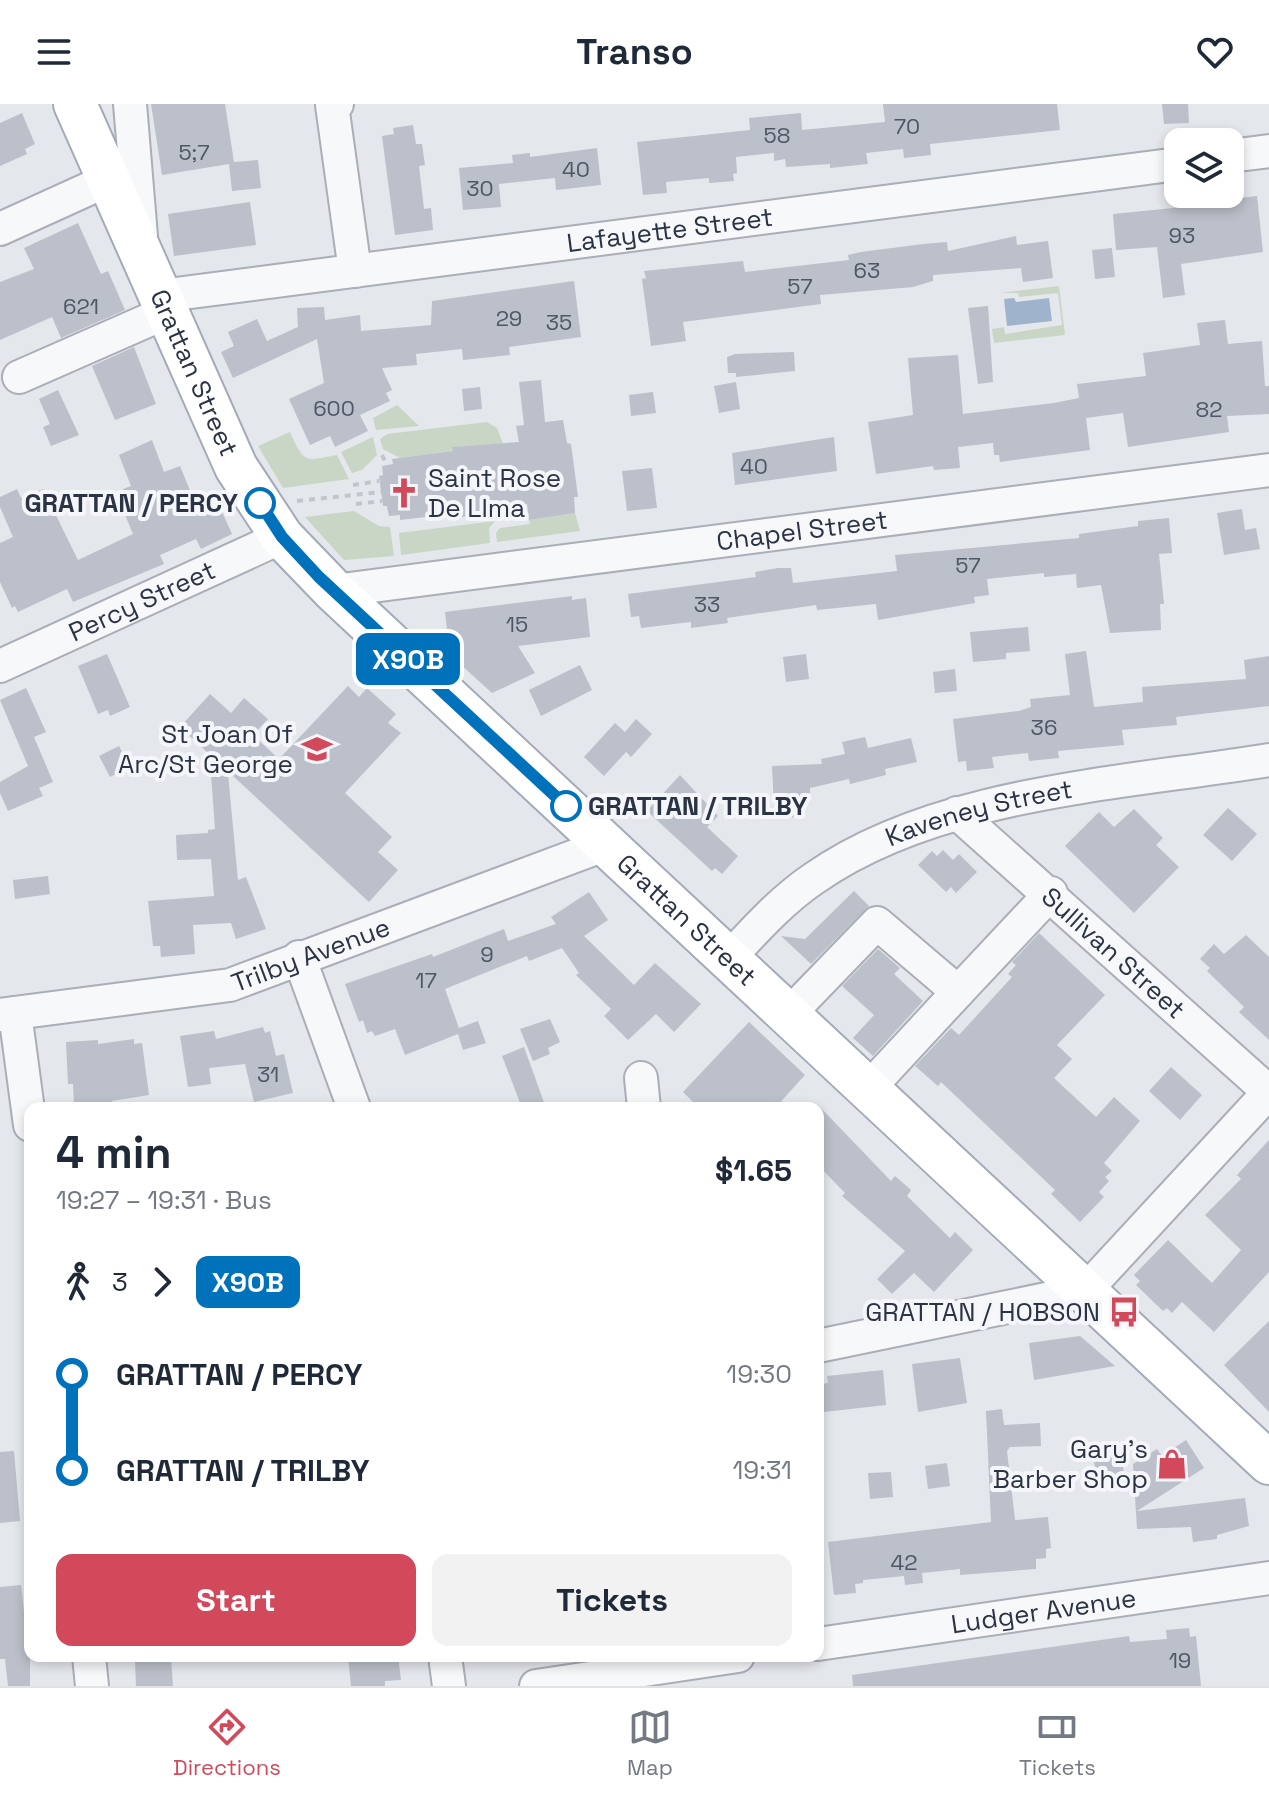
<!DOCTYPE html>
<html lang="en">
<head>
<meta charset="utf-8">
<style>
	:root { --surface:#fff; --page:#f2f2f3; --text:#1f2937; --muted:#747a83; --line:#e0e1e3; --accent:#d1495b }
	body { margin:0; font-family:"Space Grotesk",sans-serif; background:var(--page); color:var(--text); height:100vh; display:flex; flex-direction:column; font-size:30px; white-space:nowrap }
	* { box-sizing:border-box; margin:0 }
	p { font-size:26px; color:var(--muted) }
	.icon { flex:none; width:44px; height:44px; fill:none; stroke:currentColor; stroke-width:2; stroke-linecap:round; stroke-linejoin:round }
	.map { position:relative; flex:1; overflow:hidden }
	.panel { position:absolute; left:24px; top:998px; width:800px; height:560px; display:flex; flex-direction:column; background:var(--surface); border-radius:16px; box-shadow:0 4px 12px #0003 }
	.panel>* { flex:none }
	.badge { padding:0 16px; border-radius:12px; font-size:28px; line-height:52px }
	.buttons { position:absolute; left:1164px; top:24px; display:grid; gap:16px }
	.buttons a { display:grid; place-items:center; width:80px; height:80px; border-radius:16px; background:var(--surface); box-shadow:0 4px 12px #0003; font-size:40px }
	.map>.badge { position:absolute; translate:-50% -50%; box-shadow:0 0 0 4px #fff }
	.legs { display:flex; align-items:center; gap:12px; height:88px; padding:0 32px; font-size:26px }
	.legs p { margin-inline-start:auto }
	.headline { display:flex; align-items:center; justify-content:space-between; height:136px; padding:0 32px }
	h1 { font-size:44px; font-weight:700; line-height:60px }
	.primary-button { display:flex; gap:16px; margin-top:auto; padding:16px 32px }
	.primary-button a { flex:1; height:92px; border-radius:16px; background:var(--accent); color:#fff; font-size:32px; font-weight:700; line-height:92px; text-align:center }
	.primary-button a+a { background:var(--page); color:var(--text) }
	ul { padding:0 32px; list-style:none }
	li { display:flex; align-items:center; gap:28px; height:96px; font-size:30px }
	li i { display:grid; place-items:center; width:12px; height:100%; margin:0 10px; background:currentColor }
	li i::after { content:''; width:20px; height:20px; margin:-10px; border:6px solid; border-radius:50%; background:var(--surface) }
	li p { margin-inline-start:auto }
	li:first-child i { background:linear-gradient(#0000 50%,currentColor 0) }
	li:last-child i { background:linear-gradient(currentColor 50%,#0000 0) }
	header { display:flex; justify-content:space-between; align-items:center; height:104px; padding:0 32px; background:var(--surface); font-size:36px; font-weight:700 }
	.dock { display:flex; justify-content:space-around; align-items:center; height:112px; border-top:2px solid var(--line); background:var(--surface); font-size:22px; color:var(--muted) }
	.dock a { display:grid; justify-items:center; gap:4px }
	.dock .on { color:var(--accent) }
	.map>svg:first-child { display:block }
</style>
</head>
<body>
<header><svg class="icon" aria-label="menu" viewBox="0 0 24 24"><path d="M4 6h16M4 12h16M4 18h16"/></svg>Transo<svg class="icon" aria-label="heart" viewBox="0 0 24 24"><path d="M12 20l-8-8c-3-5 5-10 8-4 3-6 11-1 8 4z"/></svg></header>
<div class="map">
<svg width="1269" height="1582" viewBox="0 0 1269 1582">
	<rect width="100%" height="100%" fill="#e4e7ec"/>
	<path fill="#c9d6c5" d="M1059,182l6,49 -71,8 -2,-14 12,-2 1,7 57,-9 -4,-32 -39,4 -1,-4h-18z
		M397,301l22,21 -43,4 -3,-12z
		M487,318l10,6 6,16 -50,3v4l-53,7 -17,-9 -3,-10 7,-5z
		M290,328c15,34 16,28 47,23l12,24 -66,9 -25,-42z
		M373,333l4,18 -15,15 -10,3 -11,-21z
		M354,407l25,15 11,1 4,29 -50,4 -39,-43z
		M575,409l5,18 -83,11 -1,-9 4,-5 30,-4 -1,-4z
		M495,417l-6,7 1,15 -89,12 -2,-22z"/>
	<path fill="#9fb4cc" d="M1014,194l2,4 33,-4 3,23 -45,5 -3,-27z"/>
	<path fill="#bbc0ca" d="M151,0h74l9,58 24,-2 3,28 -29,3 -3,-27 -67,11z
		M883,0h174l3,26 -130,14 1,11 -27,3 -1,-9 -37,4 2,11 -38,4v-4l-44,3 -1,-8 -11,2v-8l-38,4 1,16 -4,1 1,7 -25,2v-5l-43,4 1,11 -24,2 -6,-53 113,-12 -1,-12 52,-5 1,17 83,-8z
		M1162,0h26l1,19 -25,1z
		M22,9l13,31 -10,5 2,5 -27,12v-43z
		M413,21l3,19h6l3,21 -6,1 5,43 7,-1 2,22 -38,5 -13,-99 12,-2 -1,-6z
		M597,44l4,37 -45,5 -1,-12 -56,6 2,23 -38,3 -4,-42 54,-5 -1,-8 18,-2v4z
		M1257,92l6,56 -82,12 4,31 -22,3 -6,-51 -41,3 -3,-36 110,-11v-3z
		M250,98l6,43 -82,11 -6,-42z
		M78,119l23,51 7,-3 17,39 -64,28 -9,-21 -52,23v-58l34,-13 -10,-21z
		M1016,132l1,9 31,-4 5,37 -30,4 -2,-14 -88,7v6l-20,6 -93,8 1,9 -138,18 3,19 -35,5 -9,-67 4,-1 -2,-7 99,-10 2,11 104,-12 -1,-5 13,-3 62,-8 24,-2 1,9z
		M1112,144l3,29 -20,2 -3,-29z
		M574,177l7,56 -72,10 1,8 -47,5 -1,-11 -46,5 1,11 -35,3 10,22 -6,3 4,8 -30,14 8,16 -33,16 -5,-11 -20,9 -21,-46 35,-16 -7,-44 -84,39 -12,-26 13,-6 -6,-14 29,-13 10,22 31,-14 -1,-19 27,-1 1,13 35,-5 1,16 70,-6 1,-24z
		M988,202l5,76 -15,2 -10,-76z
		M1225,216l3,24 34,-3 3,45h4v28l-42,2 2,16 -101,15 -5,-34 -37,5 4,32 -90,12 -1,-7h-5l-1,-12 -35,4 2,21 -26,2 -1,-4 -57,8 -8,-52 45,-7 -5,-57 50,-3 5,59 91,-11 25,-5 -2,-14 69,-8 -3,-23 57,-8 -3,-22z
		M134,243l22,57 -41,16 -23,-54z
		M794,248l1,19 -59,6v-4h-8l-1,-16 8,-3z
		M541,276l4,42 18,-2 4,23 4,1 7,53h-4l1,16 -46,7 -2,-16 -45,6 1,4 -21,3 -1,-4 -61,7v-5l-11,1 -2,-10h-4l-4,-30 4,-1 -1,-9 11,-2 -1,-5 61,-8 -1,-4 67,-5 -3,-16 8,-1 -5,-43z
		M736,278l4,27 -21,4 -5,-27z
		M480,283l2,22 -18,2 -2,-22z
		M58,286l21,45 -28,11 -8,-19 7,-3 -11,-25z
		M653,288l3,21 -25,3 -2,-21z
		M834,333l3,34 -102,14 -3,-32z
		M152,336l12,32 16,-6 16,39 19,-9 17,38 -31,15 -5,-10 -36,16 4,9 -91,38 -6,-13 -49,23 -3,-6 -3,2 -12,-26v-39l13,-6 -13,-30v-10l17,-8 4,9 22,-9 35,71 55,-26 -12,-29 7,-3 -5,-13 8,-3 -12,-31z
		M652,364l5,40 -30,3 -5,-40z
		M1242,405l3,21 11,-2 4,21 -36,6 -7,-42z
		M1169,414l3,35 -13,1 5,50h-4l1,26 -51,3 -9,-48 -24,3 -1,-14 -32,3v-4l-57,6 2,16 -15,2 1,6 -97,17 -2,-16 -59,6 -1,-5 -89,13 1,5 -37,5v-6l-50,6 -2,-12 -8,1 -3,-23 128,-17 -1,-5 23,-4h13l2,15 104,-12 -2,-16 184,-17v-4l59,-8v-5z
		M572,492v4l14,-2 4,39 -72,9 17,27 -43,20 -33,-30 -1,-9 -8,1 -5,-43z
		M1028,523l2,24 -24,2v6l-33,3 -3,-30z
		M1086,547l8,56 49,-5 -1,-15 104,-8 -2,-19 25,-4v50l-93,11 1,8 -55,5 2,15 -66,6 1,7 -30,3 -1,-8 -36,4 2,11 -27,3 -1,-10 -8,1 -5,-43 66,-8 12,-4 -1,-8 40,-4 -5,-41z
		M107,550l23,53 -20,9 -2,-6 -10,4 -20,-48z
		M806,550l3,25 -23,3 -3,-25z
		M580,561l12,25 -51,26 -12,-26z
		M955,565l2,22 -22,2 -2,-21z
		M348,582l11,11 8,-9 29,26 -8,9 13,10 -56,60 47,44 -14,15 20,18 -29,32 -189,-175 30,-33 21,19 13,-15 24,21 -15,16 26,24z
		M26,584l20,44 -12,5 19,45 -14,6 4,8 -35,15 -8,-18v-11l28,-16 -28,-66z
		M636,615l16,15 -21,23 -5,-5 -22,24 -20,-19 31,-34 10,9z
		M865,633l3,11 43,-10 6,24 -32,7 1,6 -36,9 -1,-5 -39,9v13h-11l1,16 -21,1v-13l-5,1 -2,-40 50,-2 -1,-5 24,-5 -3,-12z
		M119,642l11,21 -20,10 -11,-21z
		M228,670l10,106 8,-3 20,52 -30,10 -5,-16 -38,2 2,29 -34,3 -1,-11h-7l-5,-45 66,-5 -3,-37 -34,1 -1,-25 32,-2v-3l7,-1 -4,-54z
		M680,671l38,41 -11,11 31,29 -16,18 -7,-6 -3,3 -65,-60z
		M1228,704l29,26 -25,27 -29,-26z
		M1134,705l29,29 -7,7 23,22 -45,46 -69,-67 34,-34 15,15z
		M943,746l10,10 6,-6 18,18 -21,21 -5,-6 -5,5 -28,-27 14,-14 5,5z
		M48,772l2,18 -35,5 -2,-19z
		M854,787l15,15 -58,58 -30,-28 24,3z
		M589,788l19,28 -24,16 50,49 21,-22 46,41 -27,28 -18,-18 -28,26 -24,-24 7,-7 -35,-34 3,-2 -17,-25 -33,13 -2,-5 -82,33 14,39 19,-7 8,22 -23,7 -5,-16 -53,21 -10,-26 -20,7 -3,-5 -5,2 -4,-13 -4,2 -14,-38 87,-30 1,3 71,-28 4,12 48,-17 -5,-7z
		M1039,829l66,62 -48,50 15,14 -18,19 42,39 18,-20 26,24 -36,42 8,8 -7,6 4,4 -10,11 5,5 -24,25 -29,-28 4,-4 -114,-108 -3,4 -23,-20 36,-38 8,7 53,-58 -4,-3 8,-9 -4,-3z
		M1246,831l23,22v83l-30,-28 5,-5 -37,-36 3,-3 -10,-9 14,-15 10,10z
		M878,845l22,19 -6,6 29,27 -50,55 -20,-18 21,-23 -32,-29z
		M550,915l10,23 -12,6 2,6 -17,7 -13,-32z
		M749,918l56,53 -30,33h-76l-16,-16z
		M263,923l2,6 5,-2 6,25 8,-2 9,39 -39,9 -9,-38 -36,4 2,16 -23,3 -8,-51 34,-5 2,8z
		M134,935v5l8,-1 7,52 -37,6v7l-38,-2 -1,-22h-5l-2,-42 32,-2v4z
		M524,943l22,61h-24l-20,-52z
		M1171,963l31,28 -22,25 -31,-29z
		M818,1001l73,76 4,-5 16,14 -4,6 43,42 5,-6 18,18 -39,42 -20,-19 -22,21 -15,-15 28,-28 -63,-55 3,-3 -27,-28z
		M1269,1036v132l-55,60 -32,-30 -10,11 -5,-5 -4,3 -27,-26 4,-4 -6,-6 34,-35 44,43 29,-33 -36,-35 36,-36 -4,-4z
		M1269,1217v91l-45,-47z
		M1080,1232l35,30 -81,14 -5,-37z
		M960,1254l7,45 -49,9 -6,-48z
		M883,1266l3,35 -62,7 -3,-28 7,-1 -1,-7z
		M1002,1305l2,16 36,-2 1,23 -31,1 -3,4 8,69 33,-3 3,31 -5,1v9l-10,1v10l-76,6v-6l-38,4 1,10 -18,2 -1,-9 -41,4v3l-8,1 1,9 -22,2 -6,-53 163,-20 -5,-111z
		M1186,1336l18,28 -67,43 108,-13 4,28 -32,9v4l-24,3 -2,-15 -54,2 -4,-65 24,-15 5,7z
		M1120,1339l4,31 -28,2 -4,-30z
		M14,1347l6,70 -20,2v-71z
		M947,1359l3,23 -22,3 -3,-23z
		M891,1368l2,25 -23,2 -2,-26z
		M21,1481l5,44h4v57h-22l-3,-27h-5v-72z
		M1189,1524l1,9 6,-1 5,50h-348l-1,-11 277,-39 1,6 37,-3 -1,-9z
		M348,1552h50l3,24 -16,1v5h-34z
		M171,1554l2,28h-37l-1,-26z"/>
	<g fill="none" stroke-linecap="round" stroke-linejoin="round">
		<g stroke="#a9aeb7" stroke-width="36">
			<g id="minor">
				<path d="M130,0l11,132"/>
				<path d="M337,0l-5,1 23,166"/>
				<path d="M1230,52l39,-5"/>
				<path d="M0,125l108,-49"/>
				<path id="s1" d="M160,192l1018,-132"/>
				<path d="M19,273l148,-65"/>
				<path id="s2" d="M334,487l935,-121"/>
				<path id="s3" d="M0,562l282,-129"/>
				<path id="s4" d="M957,709l312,279"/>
				<path d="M299,853l55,151"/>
				<path id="s5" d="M729,854c26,-28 52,-57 84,-79 123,-87 309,-95 456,-119"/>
				<path d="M15,909l15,112"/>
				<path d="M789,910l88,-91 81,69 93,-99"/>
				<path id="s6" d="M0,911l230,-30 377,-141"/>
				<path d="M641,974l3,30"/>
				<path d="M868,985l90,-97"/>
				<path d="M818,1242l267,-55 184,-199"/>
				<path id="s7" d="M818,1540l451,-66"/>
				<path d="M89,1552l3,30"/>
				<path d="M445,1552l4,30"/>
				<path d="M536,1582l202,-30"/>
			</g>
		</g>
		<g stroke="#a3abb8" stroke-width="46">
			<g id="major">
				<path id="s8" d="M75,0l161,363 46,70 52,54 935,872"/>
			</g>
		</g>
		<path stroke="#c2c5cb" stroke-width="4" stroke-dasharray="6 6" stroke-linecap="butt" d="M382,351l5,10
			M353,381l26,-4
			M297,397l84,-9
			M356,400l26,-3"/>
		<use href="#minor" stroke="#f7f8fa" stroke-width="32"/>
		<use href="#major" stroke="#fff" stroke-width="42"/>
	</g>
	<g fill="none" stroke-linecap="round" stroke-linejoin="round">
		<g stroke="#fff" stroke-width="18">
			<path id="line-1" d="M260,399l22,34 37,40 247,229"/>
		</g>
		<use href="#line-1" stroke="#0072bc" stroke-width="12"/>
	</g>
	<defs>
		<g id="church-bare" transform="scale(2.4)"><path d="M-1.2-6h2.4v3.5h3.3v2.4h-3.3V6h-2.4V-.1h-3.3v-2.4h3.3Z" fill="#d1495b" stroke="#f4f6f9" stroke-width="2.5" paint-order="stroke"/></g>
		<g id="school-bare" transform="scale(2.4)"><path d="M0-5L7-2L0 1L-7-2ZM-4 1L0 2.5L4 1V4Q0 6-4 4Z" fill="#d1495b" stroke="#f4f6f9" stroke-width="2.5" paint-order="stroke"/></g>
		<g id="bus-bare" transform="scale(2.4)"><path d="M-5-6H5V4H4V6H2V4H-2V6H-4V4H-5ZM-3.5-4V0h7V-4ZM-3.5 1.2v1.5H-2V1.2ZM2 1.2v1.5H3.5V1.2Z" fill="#d1495b" stroke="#f4f6f9" stroke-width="2.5" paint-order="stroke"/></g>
		<g id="shop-bare" transform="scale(2.4)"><path d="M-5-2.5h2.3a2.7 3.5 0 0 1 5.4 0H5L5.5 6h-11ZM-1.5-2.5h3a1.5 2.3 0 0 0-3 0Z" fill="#d1495b" stroke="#f4f6f9" stroke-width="2.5" paint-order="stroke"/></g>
	</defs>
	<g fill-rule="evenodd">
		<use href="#church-bare" x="404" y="389"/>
		<use href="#school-bare" x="317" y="645"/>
		<use href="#bus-bare" x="1124" y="1208"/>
		<use href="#shop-bare" x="1172" y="1360"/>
	</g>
	<g fill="#fff" stroke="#0072bc" stroke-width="4">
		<circle cx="260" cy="399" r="14"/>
		<circle cx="566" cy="702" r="14"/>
	</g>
	<g text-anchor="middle" stroke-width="8" stroke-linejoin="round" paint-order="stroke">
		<g font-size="22" fill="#4f5766">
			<text x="907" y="30">70</text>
			<text x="777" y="39">58</text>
			<text x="194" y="56">5;7</text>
			<text x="576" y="73">40</text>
			<text x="480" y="92">30</text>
			<text x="1182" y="139">93</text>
			<text x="867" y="174">63</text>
			<text x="800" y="190">57</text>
			<text x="81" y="210">621</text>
			<text x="509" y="222">29</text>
			<text x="559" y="226">35</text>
			<text x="334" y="312">600</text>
			<text x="1209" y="313">82</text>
			<text x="754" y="370">40</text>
			<text x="968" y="469">57</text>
			<text x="707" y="508">33</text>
			<text x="517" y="528">15</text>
			<text x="1044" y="631">36</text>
			<text x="487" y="858">9</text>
			<text x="426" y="884">17</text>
			<text x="268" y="978">31</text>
			<text x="904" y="1466">42</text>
			<text x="1180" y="1564">19</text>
		</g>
		<g font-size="26" fill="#2b3445" stroke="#f4f6f9">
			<text dy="9" stroke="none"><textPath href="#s1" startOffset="514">Lafayette Street</textPath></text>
			<text dy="9" stroke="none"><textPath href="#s8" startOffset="294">Grattan Street</textPath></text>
			<text dy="9" stroke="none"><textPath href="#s2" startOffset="472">Chapel Street</textPath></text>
			<text dy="9" stroke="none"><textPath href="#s3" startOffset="156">Percy Street</textPath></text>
			<text dy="9" stroke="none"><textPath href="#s5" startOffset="296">Kaveney Street</textPath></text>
			<text dy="9" stroke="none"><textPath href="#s8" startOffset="1038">Grattan Street</textPath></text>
			<text dy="9" stroke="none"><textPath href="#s4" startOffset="210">Sullivan Street</textPath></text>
			<text dy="9" stroke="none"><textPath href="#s6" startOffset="318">Trilby Avenue</textPath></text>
			<text dy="9" stroke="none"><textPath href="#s7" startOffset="228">Ludger Avenue</textPath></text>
		</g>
		<g font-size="26" fill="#2b3445" stroke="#f4f6f9" text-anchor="end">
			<text x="428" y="383" text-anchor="start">Saint Rose<tspan x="428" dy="30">De LIma</tspan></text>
			<text x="293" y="639">St Joan Of<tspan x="293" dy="30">Arc/St George</tspan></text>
			<text x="1100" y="1217">GRATTAN / HOBSON</text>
			<text x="1148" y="1354">Gary's<tspan x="1148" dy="30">Barber Shop</tspan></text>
		</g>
		<g font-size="26" font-weight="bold" fill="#2b3445" stroke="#f4f6f9" text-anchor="end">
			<text x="238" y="408">GRATTAN / PERCY</text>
			<text x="588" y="711" text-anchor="start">GRATTAN / TRILBY</text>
		</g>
	</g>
</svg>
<div class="buttons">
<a><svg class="icon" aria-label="layers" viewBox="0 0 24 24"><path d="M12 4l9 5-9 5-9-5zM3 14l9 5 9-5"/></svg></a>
</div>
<b class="badge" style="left:408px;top:555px;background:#0072bc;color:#fff">X90B</b>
<section class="panel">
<div class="headline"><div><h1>4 min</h1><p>19:27 – 19:31 · Bus</p></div><b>$1.65</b></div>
<div class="legs"><svg class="icon" aria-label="walk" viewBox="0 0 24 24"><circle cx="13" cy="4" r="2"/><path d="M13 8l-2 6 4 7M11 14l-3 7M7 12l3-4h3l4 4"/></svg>3<svg class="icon" aria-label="forward" viewBox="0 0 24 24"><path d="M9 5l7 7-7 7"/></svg><b class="badge" style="background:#0072bc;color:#fff">X90B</b></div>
<ul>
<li><i style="color:#0072bc"></i><b>GRATTAN / PERCY</b><p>19:30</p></li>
<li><i style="color:#0072bc"></i><b>GRATTAN / TRILBY</b><p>19:31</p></li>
</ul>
<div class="primary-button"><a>Start</a><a>Tickets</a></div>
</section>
</div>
<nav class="dock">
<a class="on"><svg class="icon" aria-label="directions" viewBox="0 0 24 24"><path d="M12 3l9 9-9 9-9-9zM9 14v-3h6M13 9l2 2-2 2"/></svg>Directions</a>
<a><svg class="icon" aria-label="map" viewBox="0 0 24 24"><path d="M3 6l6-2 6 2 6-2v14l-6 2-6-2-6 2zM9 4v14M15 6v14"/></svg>Map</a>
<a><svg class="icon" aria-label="tickets" viewBox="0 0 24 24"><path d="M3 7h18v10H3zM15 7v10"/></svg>Tickets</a>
</nav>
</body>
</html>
